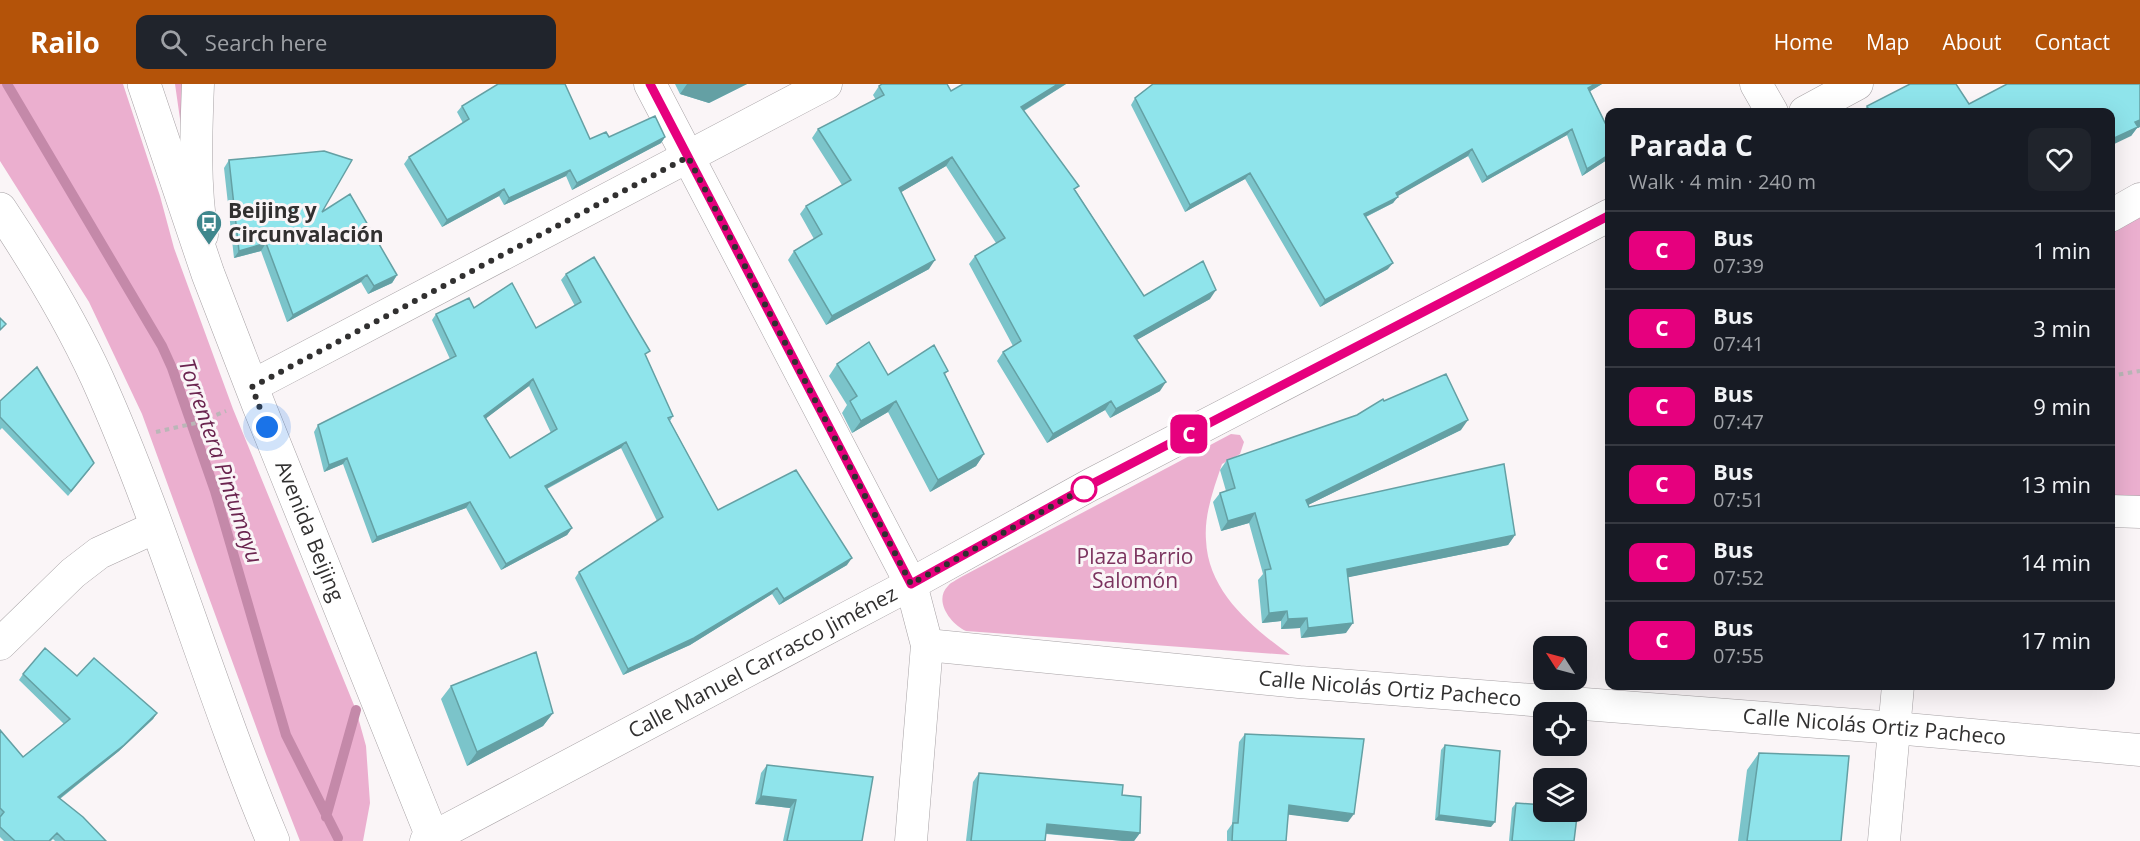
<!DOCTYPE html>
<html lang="en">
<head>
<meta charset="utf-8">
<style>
	:root { --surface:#171b24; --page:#20242c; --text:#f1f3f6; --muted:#9ea1a6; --line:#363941; --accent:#b45309 }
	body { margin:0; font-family:"Open Sans",sans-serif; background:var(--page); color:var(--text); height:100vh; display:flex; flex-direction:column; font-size:22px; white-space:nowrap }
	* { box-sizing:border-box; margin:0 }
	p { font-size:20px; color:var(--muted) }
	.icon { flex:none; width:33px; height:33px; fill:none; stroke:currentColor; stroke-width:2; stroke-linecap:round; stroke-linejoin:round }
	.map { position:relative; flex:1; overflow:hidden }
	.panel { position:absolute; left:1605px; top:24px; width:510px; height:582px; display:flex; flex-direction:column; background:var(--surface); border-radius:12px; box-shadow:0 6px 24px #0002 }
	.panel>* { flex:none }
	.badge { padding:0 12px; border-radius:9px; font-size:21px; line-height:39px }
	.needle { width:39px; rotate:306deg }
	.buttons { position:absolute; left:1533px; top:552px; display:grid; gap:12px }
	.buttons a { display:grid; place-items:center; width:54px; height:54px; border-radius:12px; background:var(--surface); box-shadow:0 6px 24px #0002; font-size:30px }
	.you { position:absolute; width:30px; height:30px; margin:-15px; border:4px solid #fff; border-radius:50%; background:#1a73e8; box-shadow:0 0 0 9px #1a73e833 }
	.map>.badge { position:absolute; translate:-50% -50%; box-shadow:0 0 0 3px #fff }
	.round { display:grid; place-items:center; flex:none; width:63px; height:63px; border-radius:12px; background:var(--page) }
	.overview { display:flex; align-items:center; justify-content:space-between; height:102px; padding:0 24px }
	h1 { font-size:28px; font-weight:700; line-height:45px }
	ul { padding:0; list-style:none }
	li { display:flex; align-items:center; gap:18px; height:78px; padding:0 24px; border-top:2px solid var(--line) }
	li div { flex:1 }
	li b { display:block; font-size:22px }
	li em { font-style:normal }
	li .badge { min-width:66px; font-weight:700; text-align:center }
	header { display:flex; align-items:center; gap:36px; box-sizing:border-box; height:84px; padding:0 30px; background:var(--accent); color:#fff }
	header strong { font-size:28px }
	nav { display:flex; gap:33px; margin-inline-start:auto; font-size:21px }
	.search { width:420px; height:54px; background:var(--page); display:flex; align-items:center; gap:15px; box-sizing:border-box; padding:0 21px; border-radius:12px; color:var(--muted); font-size:22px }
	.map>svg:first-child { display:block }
</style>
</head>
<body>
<header>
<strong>Railo</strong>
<div class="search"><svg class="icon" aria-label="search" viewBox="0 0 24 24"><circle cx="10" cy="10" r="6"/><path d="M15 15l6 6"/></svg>Search here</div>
<nav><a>Home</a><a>Map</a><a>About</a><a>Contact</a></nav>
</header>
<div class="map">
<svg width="2140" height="757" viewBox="0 0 2140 757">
	<rect width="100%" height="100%" fill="#faf5f7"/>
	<path fill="#ebafcf" d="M0,0h123l37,112 14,52 59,161 123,301 10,36 4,57 -7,38h-63l-34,-87 -124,-340 -53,-112 -89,-141z
		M175,0h10l-2,56z
		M2140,132v286l-29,-3v-267z
		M1231,350l9,1 4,7 -4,12 -18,10c-8,24 -18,50 -16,76 2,52 46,87 84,115l-324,-24c-15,-7 -33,-30 -18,-45 3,-4 9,-6 13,-9z"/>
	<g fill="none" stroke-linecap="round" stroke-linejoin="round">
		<path stroke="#c489a9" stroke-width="10" d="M7,0l155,262 10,22 43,123 71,244 52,103
			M326,733l30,-107"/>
		<g stroke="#a7a2a5" stroke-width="33">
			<g id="minor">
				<path d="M198,0c-2,50 -4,101 4,151"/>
				<path d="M650,0l261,500 16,61 -16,196"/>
				<path d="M1756,0l16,28"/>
				<path d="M1805,28l52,-28"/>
				<path d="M2110,132l30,-17"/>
				<path d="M252,302l574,-302"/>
				<path d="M2110,427l30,1"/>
				<path d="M0,560l73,-71 26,-20 57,-26"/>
				<path id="s1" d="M927,561l372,37 596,46 245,22"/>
				<path id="s2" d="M426,757l485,-257 179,-99 520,-270"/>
				<path d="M1884,757l14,-155"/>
			</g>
		</g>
		<g stroke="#a7a2a5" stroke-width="34">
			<g id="secondary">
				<path id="s3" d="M144,0l64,190 51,132 175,435"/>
				<path d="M0,125c36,54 70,110 97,169 68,151 112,311 176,463"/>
			</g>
		</g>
		<path stroke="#bab6b7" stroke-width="4" stroke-dasharray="4.5 4.5" stroke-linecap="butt" d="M2110,292l30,-5
			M156,348l40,-9 30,-12"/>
		<use href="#minor" stroke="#fff" stroke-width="32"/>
		<use href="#secondary" stroke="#fff" stroke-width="33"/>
	</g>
	<path fill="#7bc4ca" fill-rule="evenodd" d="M675,0h72l-38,19 -29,-9z
		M963,0h103l-42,27 120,185 66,3 -74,41 24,51 -50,27 -5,-8 -58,33 -50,-82 6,-9 10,-6 -44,-82 6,-8 21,-13 -50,-77 -45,26 28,77 -103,56 -38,-65 6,-9 20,-12 -14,-25 6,-8 36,-21 -30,-47 6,-9 58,-29 -3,-5 6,-9 72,5z
		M1153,0h449l-12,7 20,42v25l-28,18 -15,-41 -85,48 -14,-27 -71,40 -4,7 -27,14 22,52 -68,38 -75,-128 -60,33 -54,-107 4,-7z
		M2140,0v43l-3,1 -6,8 -21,-24h-247l4,-6 102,-2z
		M462,22l128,33 19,-2h56l-4,6 -89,47 -6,-14 -62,29 -5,-9 -57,31 -38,-63 5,-7 54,-34 -6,-11z
		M229,76l93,52 75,63 -5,8 -24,11 -7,-12 -74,40 -26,-71 -27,7 -10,-90z
		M566,190l80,82 27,60 -3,5 48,89 129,55 -68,40 -7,-11 -82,51 -67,30 -48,-97 4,-6 78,-51 -36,-73 -74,41 25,39 -5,7 -66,35 -35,-62 -94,35 -29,-79 -19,8 -10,-40 4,-7 132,-66 -18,-39 4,-6 38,-6 62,20 39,-22 -14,-26zM529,302l22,47 -41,25 -24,-40z
		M837,280l51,11 60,-4 -3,3 39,80 -8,12 -46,26 -42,-80 -36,21 -10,-20 5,-8 -18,-29z
		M0,317l90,68 -22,27 -66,-68 -2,2z
		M1384,317l77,29 -153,75 1,2 206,28 -7,10 -160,32 -2,56 -45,5 -1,-10 -19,1v-8l-19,2 -4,-43 5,-6 -14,-51 -28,8 -8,-29 7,-9 6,-2 -6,-21 7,-10 130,-45z
		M23,590l54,2 80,37 -4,6 -34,32 -59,48 46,42h-51l-2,-2 -2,2h-47l-4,-4v-107l23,27 41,-33 -45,-44z
		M451,602l102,27 -10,13 -76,40 -26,-67z
		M1245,650l103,88 -60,-8 -2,27h-59v-10l5,-7 7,-82z
		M1445,661l46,82 -56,-7 6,-70z
		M1759,669l82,88h-103l9,-71z
		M767,681l95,76h-79l7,-33 -35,-4 6,-31z
		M979,689l143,22 18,38 -6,8h-11l-77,-7 -1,7h-79l7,-59z
		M1516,719l58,38h-65l3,-33z"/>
	<path fill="#64a0a4" d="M687,0h60l-38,19 -29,-9z
		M1058,0h8l-51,32 6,-9z
		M1595,0h7l-18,11 4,-7z
		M2140,36v7l-3,1 -6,8 -21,10v-6l25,-18z
		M1572,45l-5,6 -85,48 5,-6z
		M665,53l-4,6 -89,47 5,-7z
		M1472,65l-4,7 -77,44 5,-7z
		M1610,70v4l-28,18 5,-7z
		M952,73l-6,9 -53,31 6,-9z
		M570,86l-4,6 -62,29 5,-7z
		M1250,89l-5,6 -60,33 5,-7z
		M504,105l-5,7 -57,31 5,-7z
		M1398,113l-5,6 -34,17 5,-6z
		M266,159l-5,8 -27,7 5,-7z
		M935,176l-6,9 -103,56 6,-9z
		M1393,179l-5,6 -68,38 5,-7z
		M367,191l-6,7 -74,40 6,-7z
		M397,191l-5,8 -24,11 6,-8z
		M1216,206l-6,9 -82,46 6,-9z
		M533,295l-4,7 -49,37 4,-7z
		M1166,298l-6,9 -50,27 6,-9z
		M896,317l-8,11 -36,21 9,-12z
		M1111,317l-6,9 -58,33 6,-9z
		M1468,336l-7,10 -161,79 6,-9z
		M626,358l-5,6 -81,44 5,-6z
		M984,370l-8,12 -46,26 8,-12z
		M347,374l-4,6 -19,8 5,-7z
		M470,418l-4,6 -94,35 5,-6z
		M1255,429l-6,10 -28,8 7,-10z
		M572,444l-5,7 -66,35 5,-6z
		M1515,451l-7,10 -168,34 7,-10z
		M852,474l-5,7 -68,40 5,-6z
		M777,504l-5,6 -82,51 -67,30 5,-6z
		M1287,527l-6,10 -19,2 7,-10z
		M1307,534l-7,10 -19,1 7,-10z
		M1353,539l-7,10 -45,5 7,-10z
		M157,629l-4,6 -34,32 -65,52 4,-6z
		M553,629l-10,13 -76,40 10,-14z
		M761,712l35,4 -6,8 -35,-4z
		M1289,721l65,9 -6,8 -65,-8z
		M1439,731l56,7 -4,5 -56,-7z
		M1047,740l93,9 -6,8h-11l-82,-8z"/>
	<path fill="#8fe4eb" stroke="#64a0a4" stroke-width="1.5" fill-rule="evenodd" d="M498,0h67l25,55 16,-7 3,5 46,-21 10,21 -88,46 -7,-13 -61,28 -5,-9 -57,31 -38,-63 60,-38 -7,-13z
		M882,0h65l4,7 12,-7h95l-37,23 58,79 -5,3 70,107 59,-35 13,29 -82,46 32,46 -50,27 -5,-8 -58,33 -50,-82 18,-11 -46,-85 30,-18 -53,-81 -53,31 36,72 -103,56 -38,-65 28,-17 -16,-28 45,-26 -33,-51 66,-34 -5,-9z
		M1153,0h442l-7,4 22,45v21l-23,15 -15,-40 -85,48 -15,-28 -76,44 2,4 -34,17 29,49 -68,37 -75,-127 -60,32 -55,-107z
		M1910,0h46l13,20 38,-20h133v36l-5,2 3,5 -28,13v-28h-240l-3,-6z
		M324,67l28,9 -30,52 28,-18 47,81 -23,11 -7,-11 -74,40 -27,-72 -27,8 -10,-91z
		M594,173l56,94 -5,3 28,62 -5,2 50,92 78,-40 56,88 -68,41 -7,-11 -83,50 -66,31 -49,-97 84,-55 -37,-75 -81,44 27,42 -66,36 -36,-62 -93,35 -30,-79 -18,7 -11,-40 138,-69 -20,-42 33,-16 5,10 38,-25 24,45 45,-26 -15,-28zM533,295l24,50 -47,29 -26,-42z
		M0,234l6,6 -6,6z
		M869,258l19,33 46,-30 14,26 -4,2 40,81 -46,26 -42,-79 -35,20 -11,-20 7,-5 -20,-32z
		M37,283l57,96 -23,28 -71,-74v-16z
		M1446,290l22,46 -162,80 3,7 195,-43 11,71 -168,34 6,54 -45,5 -1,-10 -19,1 -1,-8 -18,2 -4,-43 6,-1 -16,-56 -27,8 -8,-28 15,-5 -8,-28 130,-45 26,-16 1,2z
		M45,564l32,28 17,-18 63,55 -33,32 -66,52 25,20 23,24h-41l-8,-8 -8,8h-34l-15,-14v-10l4,-5 -4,-4v-78l23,27 47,-38 -47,-45z
		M536,568l17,61 -76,39 -26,-66z
		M1245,650l119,5 -10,75 -65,-9 -3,36h-54l1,-18h5z
		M1445,661l55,6 -5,71 -56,-7z
		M1759,669l90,3 -8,85h-94z
		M767,681l106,12 -11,64h-75l9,-41 -35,-4z
		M979,689l144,12 -1,10 19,2 -1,36 -93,-9 -2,17h-74z
		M1516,719l28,2v7h32v-4h2l-4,33h-62z"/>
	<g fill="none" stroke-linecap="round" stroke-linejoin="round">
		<g stroke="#fff" stroke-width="14">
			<path id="line" d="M650,0l261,500 179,-99 520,-270"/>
		</g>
		<use href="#line" stroke="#e6007e" stroke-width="9"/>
		<path stroke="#313030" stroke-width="6" stroke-dasharray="0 10.8" d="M267,343l-15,-40 436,-230 223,427 179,-99 -6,4"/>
	</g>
	<defs>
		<g id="bus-pin" transform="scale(1.35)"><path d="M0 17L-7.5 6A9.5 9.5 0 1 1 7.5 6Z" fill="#3f878d" stroke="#faf5f7"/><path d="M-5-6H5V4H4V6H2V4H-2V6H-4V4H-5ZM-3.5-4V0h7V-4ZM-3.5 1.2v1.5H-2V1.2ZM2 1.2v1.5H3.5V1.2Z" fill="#fff"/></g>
	</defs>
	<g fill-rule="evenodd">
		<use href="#bus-pin" x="209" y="139"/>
	</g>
	<circle fill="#fff" stroke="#e6007e" stroke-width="3" cx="1084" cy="405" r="12"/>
	<g text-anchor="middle" stroke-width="6" stroke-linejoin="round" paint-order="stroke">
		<g font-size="21" font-weight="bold" fill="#313030" stroke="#faf5f7" text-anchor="start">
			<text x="228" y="134">Beijing y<tspan x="228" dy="24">Circunvalación</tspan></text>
		</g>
		<g font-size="21" fill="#313030" stroke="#faf5f7">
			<text dy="7" stroke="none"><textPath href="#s3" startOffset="477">Avenida Beijing</textPath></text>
			<text dy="7" stroke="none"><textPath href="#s2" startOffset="381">Calle Manuel Carrasco Jiménez</textPath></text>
			<text dy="7" stroke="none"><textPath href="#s1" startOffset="465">Calle Nicolás Ortiz Pacheco</textPath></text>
			<text dy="7" stroke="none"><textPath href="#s1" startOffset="951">Calle Nicolás Ortiz Pacheco</textPath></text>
		</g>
		<g font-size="21" fill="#7b335e" stroke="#faf5f7">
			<text x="1135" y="480">Plaza Barrio<tspan x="1135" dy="24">Salomón</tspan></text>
		</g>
		<g font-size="22" font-style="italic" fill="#6b2550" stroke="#faf5f7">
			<text transform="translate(221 377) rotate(71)" y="8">Torrentera Pintumayu</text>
		</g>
	</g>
</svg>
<div class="buttons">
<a><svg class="needle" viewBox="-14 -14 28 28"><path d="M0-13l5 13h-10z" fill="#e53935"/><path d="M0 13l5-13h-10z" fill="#9ea1a6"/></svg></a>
<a><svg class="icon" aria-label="locate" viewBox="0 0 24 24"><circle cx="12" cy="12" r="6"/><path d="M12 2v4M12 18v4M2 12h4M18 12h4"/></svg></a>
<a><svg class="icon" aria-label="layers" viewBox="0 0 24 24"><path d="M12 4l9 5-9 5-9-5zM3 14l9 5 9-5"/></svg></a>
</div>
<div class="you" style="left:267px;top:343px"></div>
<b class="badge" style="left:1189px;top:350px;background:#e6007e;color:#fff">C</b>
<section class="panel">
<div class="overview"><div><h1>Parada C</h1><p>Walk · 4 min · 240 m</p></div><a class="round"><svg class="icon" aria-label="heart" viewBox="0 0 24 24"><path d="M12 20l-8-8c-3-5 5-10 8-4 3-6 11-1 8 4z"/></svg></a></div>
<ul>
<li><span class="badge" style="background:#e6007e;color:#fff">C</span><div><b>Bus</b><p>07:39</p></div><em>1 min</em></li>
<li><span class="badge" style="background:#e6007e;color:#fff">C</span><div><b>Bus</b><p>07:41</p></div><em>3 min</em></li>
<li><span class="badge" style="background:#e6007e;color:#fff">C</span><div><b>Bus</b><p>07:47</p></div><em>9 min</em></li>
<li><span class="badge" style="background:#e6007e;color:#fff">C</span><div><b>Bus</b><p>07:51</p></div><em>13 min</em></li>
<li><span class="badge" style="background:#e6007e;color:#fff">C</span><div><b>Bus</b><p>07:52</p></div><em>14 min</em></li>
<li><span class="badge" style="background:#e6007e;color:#fff">C</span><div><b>Bus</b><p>07:55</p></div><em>17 min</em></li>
</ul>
</section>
</div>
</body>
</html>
